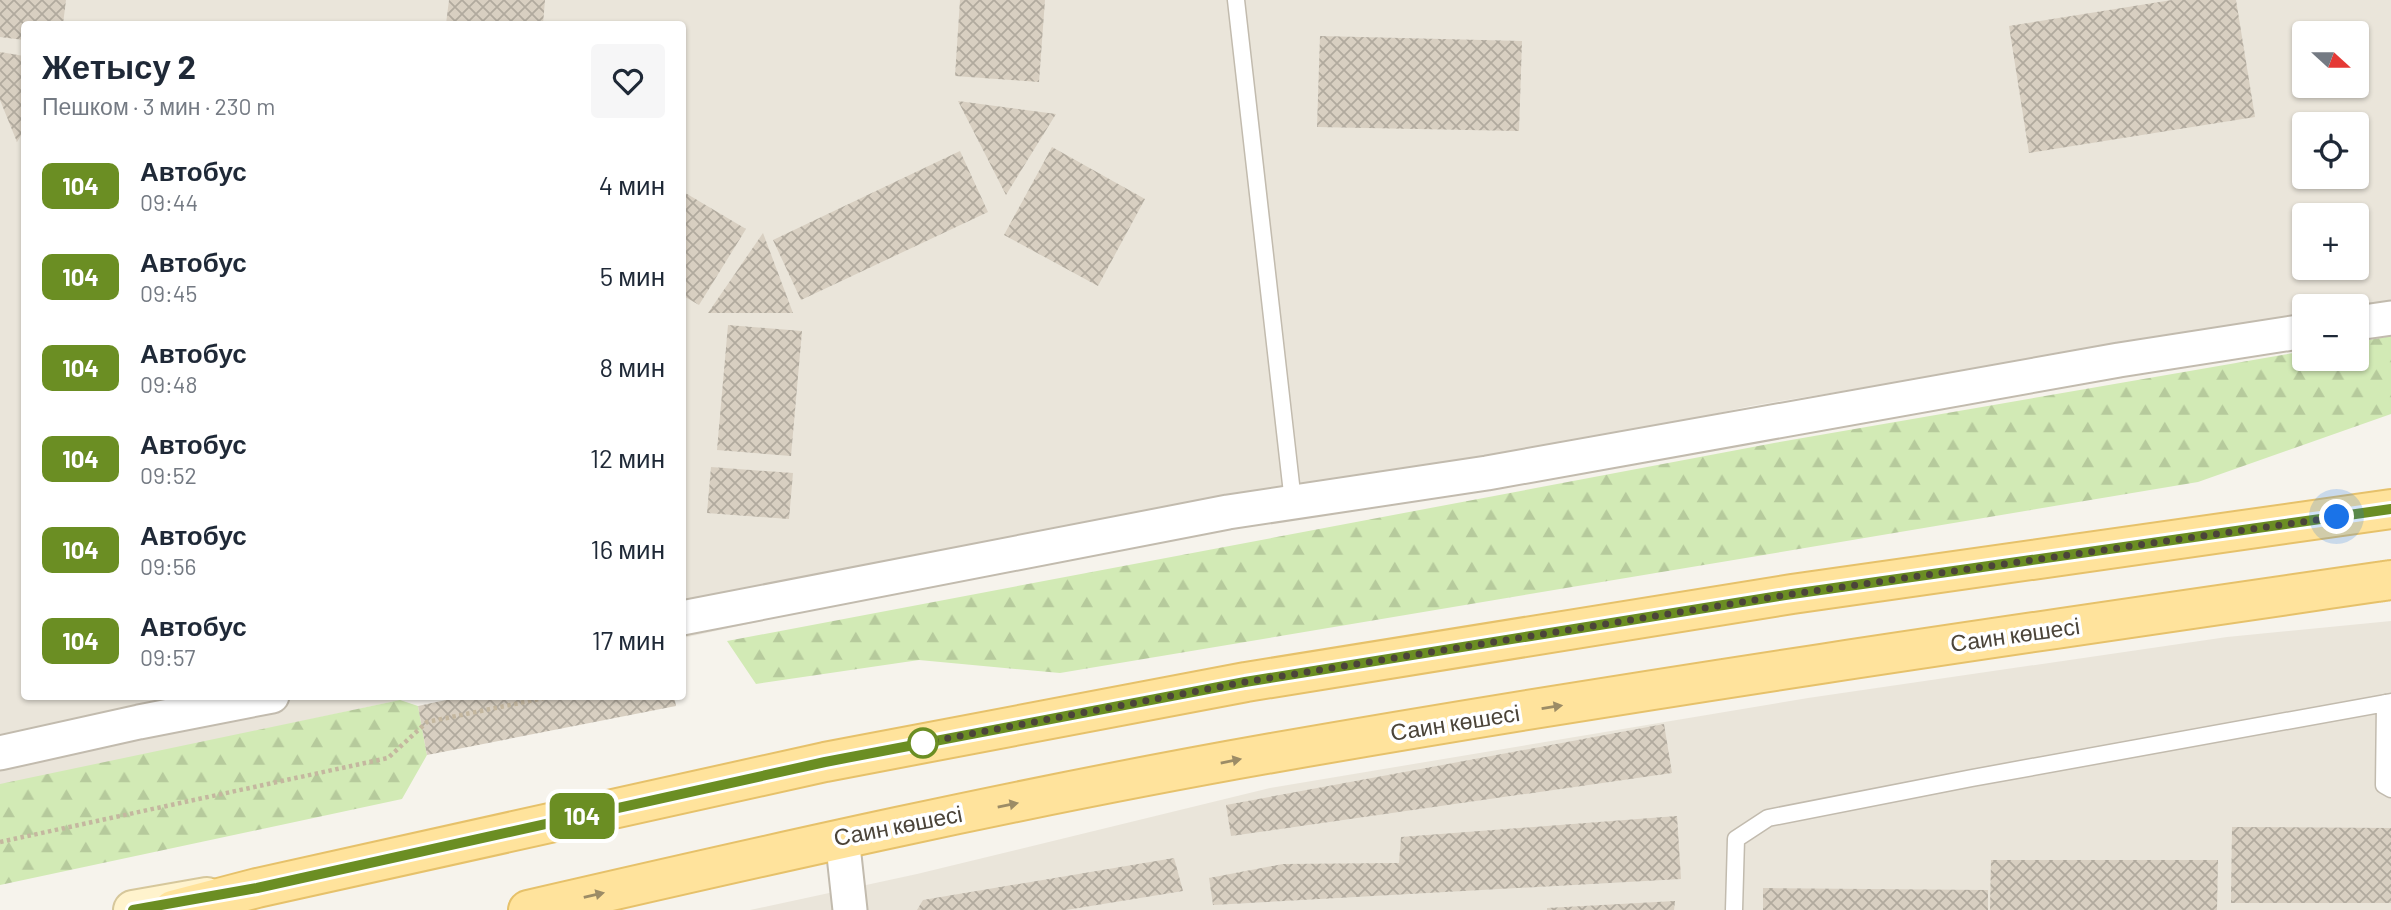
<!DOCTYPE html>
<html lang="ru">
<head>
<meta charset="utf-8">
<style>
	:root { --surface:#fff; --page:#f6f6f7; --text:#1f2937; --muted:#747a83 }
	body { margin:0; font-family:Barlow,sans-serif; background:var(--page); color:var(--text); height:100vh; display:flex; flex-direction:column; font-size:26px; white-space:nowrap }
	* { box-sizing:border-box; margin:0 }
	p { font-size:23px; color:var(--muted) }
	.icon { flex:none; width:38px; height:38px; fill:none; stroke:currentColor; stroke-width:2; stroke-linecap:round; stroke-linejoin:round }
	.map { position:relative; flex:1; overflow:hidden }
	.drawer { position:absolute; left:21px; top:21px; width:665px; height:679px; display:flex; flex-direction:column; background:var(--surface); border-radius:7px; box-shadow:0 2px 5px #0004 }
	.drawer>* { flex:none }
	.badge { padding:0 14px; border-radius:10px; font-size:24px; line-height:46px }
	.needle { width:46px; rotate:111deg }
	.buttons { position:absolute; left:2292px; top:21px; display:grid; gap:14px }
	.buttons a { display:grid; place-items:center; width:77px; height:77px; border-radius:7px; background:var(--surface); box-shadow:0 2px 5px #0004; font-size:35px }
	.you { position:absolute; width:35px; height:35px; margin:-18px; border:5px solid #fff; border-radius:50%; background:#1a73e8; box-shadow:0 0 0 10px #1a73e833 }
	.map>.badge { position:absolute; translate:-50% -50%; box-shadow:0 0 0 4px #fff }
	.round { display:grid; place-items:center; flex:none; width:74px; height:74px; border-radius:7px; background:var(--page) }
	.head { display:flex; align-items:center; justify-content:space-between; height:119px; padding:0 21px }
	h1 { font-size:33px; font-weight:700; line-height:52px }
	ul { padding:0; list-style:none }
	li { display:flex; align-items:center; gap:21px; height:91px; padding:0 21px }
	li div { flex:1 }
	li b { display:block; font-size:26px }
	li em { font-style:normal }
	li .badge { min-width:77px; font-weight:700; text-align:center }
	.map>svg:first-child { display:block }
</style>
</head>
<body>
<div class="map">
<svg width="2391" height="910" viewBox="0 0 2391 910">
	<defs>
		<pattern id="forest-firs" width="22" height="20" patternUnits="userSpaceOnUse" patternTransform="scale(1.75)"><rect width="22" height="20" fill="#d2eab5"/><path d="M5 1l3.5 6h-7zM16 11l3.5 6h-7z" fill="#b6ca9c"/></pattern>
		<pattern id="building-cross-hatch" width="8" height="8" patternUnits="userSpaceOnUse" patternTransform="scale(1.75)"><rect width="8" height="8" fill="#d8cfc1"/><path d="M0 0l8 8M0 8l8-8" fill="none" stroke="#b1aa9e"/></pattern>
	</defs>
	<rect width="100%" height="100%" fill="#f6f3ec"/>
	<path fill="#eae5da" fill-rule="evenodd" d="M0,0h2391v302l-34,4h-52v10l-554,90 -1068,232 -1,-614h-658v672l390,1 -414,89zM2305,33h52v53h-52zM2305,124h52v53h-52zM2305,215h52v53h-52z
		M2391,621v289h-1641l167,-36 353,-86 538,-90 419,-61z"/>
	<path fill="url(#forest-firs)" d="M2391,336v78l-193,68 -1138,191 -141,-13 -163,24 -29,-43 1047,-198 531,-92v8h52v-17z
		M400,700l18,6 9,49 -25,44 -402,86v-101z"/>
	<path fill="url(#building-cross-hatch)" d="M0,0h66l-3,24h-39v16l-24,-3z
		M449,0h96l-2,24h-97z
		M960,0h85l-6,82 -84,-6z
		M2172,0h64l19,117 -226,36 -20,-127z
		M1320,36l202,5 -3,90 -202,-4z
		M0,52l24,4v74l-7,12 -17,-42z
		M958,101l98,13 -50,81z
		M1052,147l93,52 -47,87 -94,-51z
		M960,151l28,61 -187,88 -28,-60z
		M682,191l64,38 -47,76 -17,-10z
		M763,233l30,80h-85z
		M728,325l74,6 -11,125 -74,-6z
		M711,467l82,6 -4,46 -82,-6z
		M465,696h209l2,10 -249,49 -9,-49z
		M1664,724l8,49 -441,63 -5,-31z
		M1677,816l4,63 -468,26 -4,-27 74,-14 116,-1 2,-26z
		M2232,827l159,1v75h-160z
		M1174,858l9,33 -117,19h-149l6,-10z
		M1991,860h227l-1,50h-227z
		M1763,888l225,2v20h-225z
		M1675,901l-1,9h-127v-2z"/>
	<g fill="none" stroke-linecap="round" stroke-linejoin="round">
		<g stroke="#c2bbae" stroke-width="19">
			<path id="lane" d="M1236,0l57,502
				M2385,703l-1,82 7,4
				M1734,910l2,-71 32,-21 204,-40 419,-76"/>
		</g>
		<g stroke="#c2bbae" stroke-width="37">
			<path id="street" d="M2357,323l34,-5
				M682,618l546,-106 259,-39 632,-113 186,-29
				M0,753l139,-31 133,-26
				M842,837l8,73"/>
		</g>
		<g stroke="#d6c79b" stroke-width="42">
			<path id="secondary" d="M133,910l74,-13"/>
		</g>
		<g stroke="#e6c16a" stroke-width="42">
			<path id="primary" d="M173,910l84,-22 568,-126 421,-80 546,-88 599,-85
				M528,910c247,-57 494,-113 744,-157 372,-65 746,-119 1119,-173"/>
		</g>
		<path stroke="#c4b79f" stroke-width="4.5" stroke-dasharray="3.5 3.5" stroke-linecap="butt" d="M0,842l388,-84 39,-36 127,-26"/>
		<use href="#lane" stroke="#fff" stroke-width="16"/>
		<use href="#street" stroke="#fff" stroke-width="33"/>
		<use href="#secondary" stroke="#fff3cd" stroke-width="38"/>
		<use href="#primary" stroke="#ffe39c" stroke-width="38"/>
	</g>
	<defs><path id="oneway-solid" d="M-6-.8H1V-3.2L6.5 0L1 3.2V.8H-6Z" transform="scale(1.75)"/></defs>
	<g fill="#9c8c66">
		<use href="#oneway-solid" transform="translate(1552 707) rotate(-9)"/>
		<use href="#oneway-solid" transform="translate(1231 761) rotate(-11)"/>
		<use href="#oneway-solid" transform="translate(1008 805) rotate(-11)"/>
		<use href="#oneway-solid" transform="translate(594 895) rotate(-13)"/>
	</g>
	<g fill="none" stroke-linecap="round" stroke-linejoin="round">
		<g stroke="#fff" stroke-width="16">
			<path id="line" d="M133,910l124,-22 568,-126 420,-80 547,-88 599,-85"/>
		</g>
		<use href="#line" stroke="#6b8e23" stroke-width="10"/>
		<path stroke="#4b4439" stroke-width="7" stroke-dasharray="0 12.6" d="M923,743l322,-61 547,-88 545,-77"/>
	</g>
	<circle fill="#fff" stroke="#6b8e23" stroke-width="3.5" cx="923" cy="743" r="14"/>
	<g text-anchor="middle" stroke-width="7" stroke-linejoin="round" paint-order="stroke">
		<g font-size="23" fill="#4b4439" stroke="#fff">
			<text transform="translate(2015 635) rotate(-8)" y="8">Саин көшесі</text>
			<text transform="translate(1455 723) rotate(-9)" y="8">Саин көшесі</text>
			<text transform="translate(898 826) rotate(-11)" y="8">Саин көшесі</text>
		</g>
	</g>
</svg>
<div class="buttons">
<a><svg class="needle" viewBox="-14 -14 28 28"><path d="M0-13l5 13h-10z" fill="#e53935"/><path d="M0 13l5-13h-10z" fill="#747a83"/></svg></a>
<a><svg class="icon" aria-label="locate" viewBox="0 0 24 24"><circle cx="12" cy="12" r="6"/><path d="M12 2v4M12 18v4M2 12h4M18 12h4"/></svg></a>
<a>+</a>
<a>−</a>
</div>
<div class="you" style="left:2337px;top:517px"></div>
<b class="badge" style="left:582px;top:816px;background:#6b8e23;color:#fff">104</b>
<section class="drawer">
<div class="head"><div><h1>Жетысу 2</h1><p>Пешком · 3 мин · 230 m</p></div><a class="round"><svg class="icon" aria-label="heart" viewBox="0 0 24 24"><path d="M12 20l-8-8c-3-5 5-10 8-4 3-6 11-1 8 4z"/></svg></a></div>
<ul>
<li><span class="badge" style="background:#6b8e23;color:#fff">104</span><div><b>Автобус</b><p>09:44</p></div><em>4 мин</em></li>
<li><span class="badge" style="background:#6b8e23;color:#fff">104</span><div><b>Автобус</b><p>09:45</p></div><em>5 мин</em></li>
<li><span class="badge" style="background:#6b8e23;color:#fff">104</span><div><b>Автобус</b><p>09:48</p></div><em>8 мин</em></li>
<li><span class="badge" style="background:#6b8e23;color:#fff">104</span><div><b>Автобус</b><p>09:52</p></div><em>12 мин</em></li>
<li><span class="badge" style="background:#6b8e23;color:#fff">104</span><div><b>Автобус</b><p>09:56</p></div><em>16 мин</em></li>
<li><span class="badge" style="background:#6b8e23;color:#fff">104</span><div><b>Автобус</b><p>09:57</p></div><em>17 мин</em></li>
</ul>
</section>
</div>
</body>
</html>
